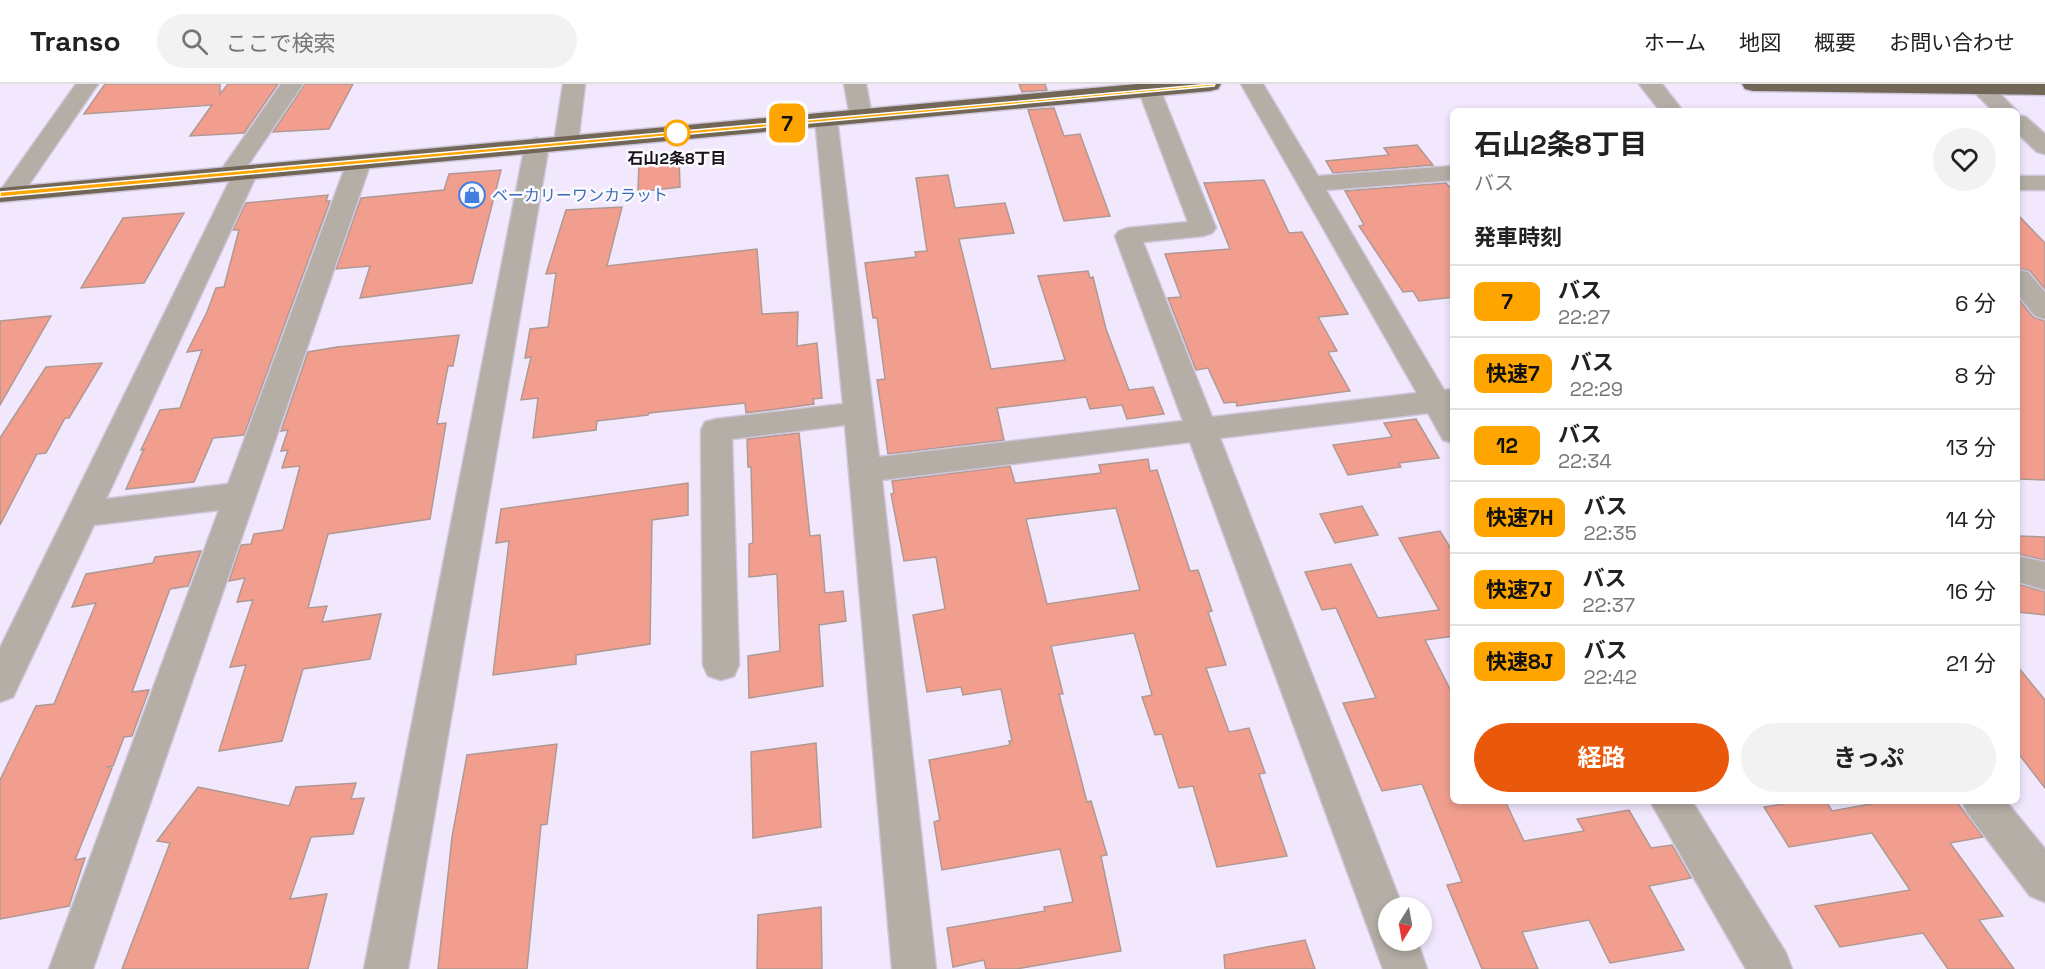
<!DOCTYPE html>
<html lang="ja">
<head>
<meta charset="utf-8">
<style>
	:root { --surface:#fff; --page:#f2f2f2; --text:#222; --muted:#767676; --line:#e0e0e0; --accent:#ea580c }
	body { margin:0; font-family:"Space Grotesk","Noto Sans JP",sans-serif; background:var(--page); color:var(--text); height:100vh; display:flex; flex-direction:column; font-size:22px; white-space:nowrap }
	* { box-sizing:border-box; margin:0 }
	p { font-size:20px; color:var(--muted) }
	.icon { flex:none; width:33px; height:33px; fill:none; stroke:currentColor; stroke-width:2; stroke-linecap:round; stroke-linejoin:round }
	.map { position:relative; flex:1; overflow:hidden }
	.drawer { position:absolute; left:1450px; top:24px; width:570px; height:696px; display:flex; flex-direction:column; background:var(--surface); border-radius:9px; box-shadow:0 3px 9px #0003 }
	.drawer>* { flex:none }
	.badge { padding:0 12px; border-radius:9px; font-size:21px; line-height:39px }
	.needle { width:39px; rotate:191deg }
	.controls { position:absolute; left:1378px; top:813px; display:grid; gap:12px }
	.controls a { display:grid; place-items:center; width:54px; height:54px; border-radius:50%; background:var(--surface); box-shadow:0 3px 9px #0003; font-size:30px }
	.map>.badge { position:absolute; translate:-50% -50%; box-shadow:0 0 0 3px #fff }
	h2 { padding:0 24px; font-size:22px; line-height:54px }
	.round { display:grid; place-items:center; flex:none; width:63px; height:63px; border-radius:32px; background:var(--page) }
	.overview { display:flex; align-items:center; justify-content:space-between; height:102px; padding:0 24px }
	h1 { font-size:28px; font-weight:700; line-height:45px }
	.primary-button { display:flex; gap:12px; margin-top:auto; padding:12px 24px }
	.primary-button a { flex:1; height:69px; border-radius:36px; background:var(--accent); color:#fff; font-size:24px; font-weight:700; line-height:69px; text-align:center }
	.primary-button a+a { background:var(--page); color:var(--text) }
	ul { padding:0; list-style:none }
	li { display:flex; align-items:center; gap:18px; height:72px; padding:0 24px; border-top:2px solid var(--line) }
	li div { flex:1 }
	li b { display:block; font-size:22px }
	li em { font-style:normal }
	li .badge { min-width:66px; font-weight:700; text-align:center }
	header { display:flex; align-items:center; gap:36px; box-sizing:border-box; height:84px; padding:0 30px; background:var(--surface); border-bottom:2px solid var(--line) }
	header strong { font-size:28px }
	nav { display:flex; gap:33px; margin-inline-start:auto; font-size:21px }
	.search { width:420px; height:54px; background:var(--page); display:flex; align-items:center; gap:15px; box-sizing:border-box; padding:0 21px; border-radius:33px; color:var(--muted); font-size:22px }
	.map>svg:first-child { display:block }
</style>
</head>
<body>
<header>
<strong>Transo</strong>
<div class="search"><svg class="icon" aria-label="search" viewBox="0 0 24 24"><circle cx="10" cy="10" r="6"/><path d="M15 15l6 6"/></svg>ここで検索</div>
<nav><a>ホーム</a><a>地図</a><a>概要</a><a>お問い合わせ</a></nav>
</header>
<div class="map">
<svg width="2045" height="885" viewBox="0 0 2045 885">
	<rect width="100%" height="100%" fill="#f1e8fe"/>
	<path fill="#f29e8f" stroke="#b09893" stroke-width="1.5" fill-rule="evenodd" d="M105,0h115v10l8,-10h50l-34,49 -54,3 22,-31 -128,9z
		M305,0h48l-24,45 -56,3z
		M1019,0h26l2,6 -25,2z
		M1054,24l10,28 16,-2 30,82 -46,5 -36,-111z
		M1417,61l16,20 -100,8 -7,-12 63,-6 -5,-7z
		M679,72l1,31 -42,5 1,-32z
		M501,86l-29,113 -112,15 10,-32 -34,3 25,-71 83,-8 5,-16z
		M948,91l7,33 50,-5 9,30 -55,6 32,130 74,-9 -27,-84 50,-5 2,7 3,-1 13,52 23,61 24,-3 11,27 -37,5 -5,-14 -32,4 -4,-12 -89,11 7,32 -116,14 -11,-74 8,-1 -8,-61h-4l-8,-55 51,-6 -1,-5 12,-1 -11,-73z
		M1264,96l25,53 13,-1 46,82 -30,3 19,34 -9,1 22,39 -113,15 -1,-4 -12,1 -16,-35 -12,2 -28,-72 13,-1 -16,-43 65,-5 -26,-66z
		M1446,99l8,9v105l-35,4 -6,-10 -10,1 -44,-66 5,-1 -19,-34z
		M328,111l-2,6h4l-86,234 -31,3 -19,44 -68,7 18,-40 -3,1 19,-40 20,-2 22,-58 -15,2 20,-40 9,-24 8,-1 15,-57h-6l13,-27z
		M622,123l-15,59 150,-17 5,65 36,-2 -1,34 20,-3 5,55 -9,1 1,5 -68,9 -1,-10 -96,10 -1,2 -51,6 -1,9 -63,8 5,-40 -17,2 10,-43 -6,1 5,-29 18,-2 8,-54 -10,1 20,-64z
		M184,129l-40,70 -63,5 42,-70z
		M2018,131l27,28v46l-15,-18 -12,-3z
		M2018,214l15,19 12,4v159l-27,-1z
		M51,232l-51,89v-84z
		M459,251l-6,31h-5l-11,58 9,-1 -16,96 -102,15 -20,74 19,-2 -5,16 59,-8 -11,45 -67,10 -21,72 -63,10 27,-86 -16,2 23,-67 -16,2 8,-24 -16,3 12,-36 10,-1 3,-10 29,-4 17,-64 -18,2 6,-18 -7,1 7,-21 -7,1 27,-79 29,-5z
		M102,279l-33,55h-4l-19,35 -9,1 -37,71v-87l46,-71z
		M1416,335l23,39 -40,5 2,4 -53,8 -15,-30 59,-8 -8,-14z
		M799,349l11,103 10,-1 5,58 18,-2 3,30 -27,4 4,61 -74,12 -1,-42 32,-5 -3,-77 -28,3v-33l4,-1 -2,-76h-3l-1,-28z
		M1148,375l2,12 7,-1 33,101 8,-1 14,41 -4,1 18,53 -20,3 23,64 20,-4 16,45 -6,1 28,82 -70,11 -24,-81 -14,2 -17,-54 -7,1 -13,-38 10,-2 -18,-62 -83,13 12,48h-4l28,108 4,-1 16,54 -6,1 20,95 -105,18h-30l-2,-9 -31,7 -6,-39 98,-17 -1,-4 29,-5 -13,-53 -118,21 -8,-48 6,-2 -11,-60 81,-15 -1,-4h3l-11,-52 -38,6 -2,-8 -34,5 -14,-77 32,-6 -9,-52 -32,4 -13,-67 3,-1 -2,-12 118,-15 5,17 86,-10 -2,-8zM1116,424l24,82 -93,14 -21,-85z
		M688,399v32l-36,5 -2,124 -74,11v9l-83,11 16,-134 -13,2 5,-34z
		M1362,422l16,29 -43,8 -15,-29z
		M1440,447l14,23v82l-29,4 29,57v104h51l19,40 60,-10 -7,-12 52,-9 22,38 21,-3 19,33 -42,8 35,64 -74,13 -21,-43 -67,12 16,37h-56l-35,-84 15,-3 -40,-98 -40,7 -39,-88 33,-5 -40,-90 -14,2 -17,-38 46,-8 27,54 61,-8 -40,-72z
		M2018,452l27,1v23l-27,-6z
		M201,467l-13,35 -18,3 -38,103 17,-2 -17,46 -8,1 -11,29 -6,1 5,1 -37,92 10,-2 -16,48 -69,13v-139l36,-74 18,-2 42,-101 -24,4 14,-33 67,-11 2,-6z
		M2018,500l27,8v23l-27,-3z
		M2018,583l27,33v88l-27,-35z
		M816,659l5,84 -68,11 -2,-86z
		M557,660l-10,80 -6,1 -14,144h-89l14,-132 15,-82z
		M356,699l-5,16 13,-1 -11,36 -42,3 -21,62 37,-5 -19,75h-186l48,-126 -13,-2 41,-54 91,19 7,-19z
		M1801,717h25l6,10 55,-10h69l27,36 -33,6 53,73 -24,4 35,49h-66l-25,-36 -83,14 -25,-41 95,-16 -38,-57 -83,14 -25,-40z
		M821,823l1,62h-65l1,-54z
		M1305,856l10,29h-90l-1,-14z"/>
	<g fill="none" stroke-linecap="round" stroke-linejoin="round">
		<g stroke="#cec6da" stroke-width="3">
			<path id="minor" d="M76,0h22l-79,115 -9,2 -9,-2 -1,-8z
				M281,0h22l-55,81 7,2 3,5 -152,327 122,-15 119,-322 4,-5 8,-2 8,2 4,5 -278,807h-44l170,-459 -125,15 -81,172 -13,5v-54l230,-468 -8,-2 -3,-5z
				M563,0h22l-7,59 -4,5 -8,2 -8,-2 -4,-5z
				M844,0h22l6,32 -3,5 -8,2 -8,-2 -3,-5z
				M1141,0h15l4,5 56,139 -4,5 -9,3 -60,6 69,175 205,-24 -176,-309h22l55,92 136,-10v14l-128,10 118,200 10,-1v54l-11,-3 -15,-27 -208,25 183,470h-14v32h28l10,29h-44l-193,-527 -308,38 54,489h-44l-47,-544 -113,14 7,226 -5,11 -13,4 -13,-4 -5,-11 -2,-235 4,-8 11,-3 127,-15 -28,-285 3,-5 8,-2 8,2 3,5 42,338 304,-36 -68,-185 4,-5 9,-3 60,-6 -50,-133z
				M1639,0h23l21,27h-23z
				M1971,0h19l27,27h-24l-24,-24z
				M2018,31l8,2 19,17v20l-8,-2 -19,-18z
				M537,54l8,2 4,5 -141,824h-44l161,-824 4,-5z
				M2018,92h27v14h-27z
				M2018,186l10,2 17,20v27l-10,-3 -17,-21z
				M2018,472l27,6v28l-27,-8z
				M1650,717h42l94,152 6,16h-46z
				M1962,717h44l39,48v53l-15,-6 -62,-82z"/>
		</g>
		<g stroke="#cec6da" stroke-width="3">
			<path id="highway" d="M1137,0h84l-3,5 -8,2 -1210,111v-14z
				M1742,0h303v11l-292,-4 -8,-2z"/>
		</g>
		<use href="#minor" fill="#b4aea6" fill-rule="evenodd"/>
		<use href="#highway" fill="#726756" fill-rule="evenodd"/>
	</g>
	<path fill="#ffa500" stroke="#fff" stroke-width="1.5" d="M1211,0h4l-1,2 -1214,111v-5z"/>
	<defs>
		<g id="shop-ring" transform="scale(1.35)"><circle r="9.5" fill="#fbf9fd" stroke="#3f7fe0" stroke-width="1.5"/><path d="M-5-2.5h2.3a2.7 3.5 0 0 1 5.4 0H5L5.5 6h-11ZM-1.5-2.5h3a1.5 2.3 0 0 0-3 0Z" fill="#3f7fe0"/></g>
	</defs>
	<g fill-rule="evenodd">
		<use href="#shop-ring" x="472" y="111"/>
	</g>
	<circle fill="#fff" stroke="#ffa500" stroke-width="3" cx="677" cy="49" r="12"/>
	<g text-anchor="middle" stroke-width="5" stroke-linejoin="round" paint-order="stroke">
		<g font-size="16" font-weight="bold" fill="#16131a" stroke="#fbf9fd">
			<text x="677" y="80">石山2条8丁目</text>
		</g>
		<g font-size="16" fill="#366cbe" stroke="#fbf9fd" text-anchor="start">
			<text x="492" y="117">ベーカリーワンカラット</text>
		</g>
	</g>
</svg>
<div class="controls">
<a><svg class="needle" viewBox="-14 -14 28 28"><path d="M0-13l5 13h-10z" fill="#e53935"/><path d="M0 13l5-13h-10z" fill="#767676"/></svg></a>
</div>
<b class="badge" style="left:787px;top:39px;background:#ffa500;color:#111">7</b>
<section class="drawer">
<div class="overview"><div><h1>石山2条8丁目</h1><p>バス</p></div><a class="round"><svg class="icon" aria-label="heart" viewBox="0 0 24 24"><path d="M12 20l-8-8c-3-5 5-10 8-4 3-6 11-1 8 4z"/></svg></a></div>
<h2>発車時刻</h2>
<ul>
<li><span class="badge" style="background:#ffa500;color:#111">7</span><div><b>バス</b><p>22:27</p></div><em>6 分</em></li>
<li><span class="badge" style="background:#ffa500;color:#111">快速7</span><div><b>バス</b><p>22:29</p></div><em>8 分</em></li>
<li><span class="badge" style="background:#ffa500;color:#111">12</span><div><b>バス</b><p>22:34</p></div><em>13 分</em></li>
<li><span class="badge" style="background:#ffa500;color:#111">快速7H</span><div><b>バス</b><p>22:35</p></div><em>14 分</em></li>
<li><span class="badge" style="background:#ffa500;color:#111">快速7J</span><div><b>バス</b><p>22:37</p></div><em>16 分</em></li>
<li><span class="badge" style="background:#ffa500;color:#111">快速8J</span><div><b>バス</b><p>22:42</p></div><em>21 分</em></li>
</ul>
<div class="primary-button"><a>経路</a><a>きっぷ</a></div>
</section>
</div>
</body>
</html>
